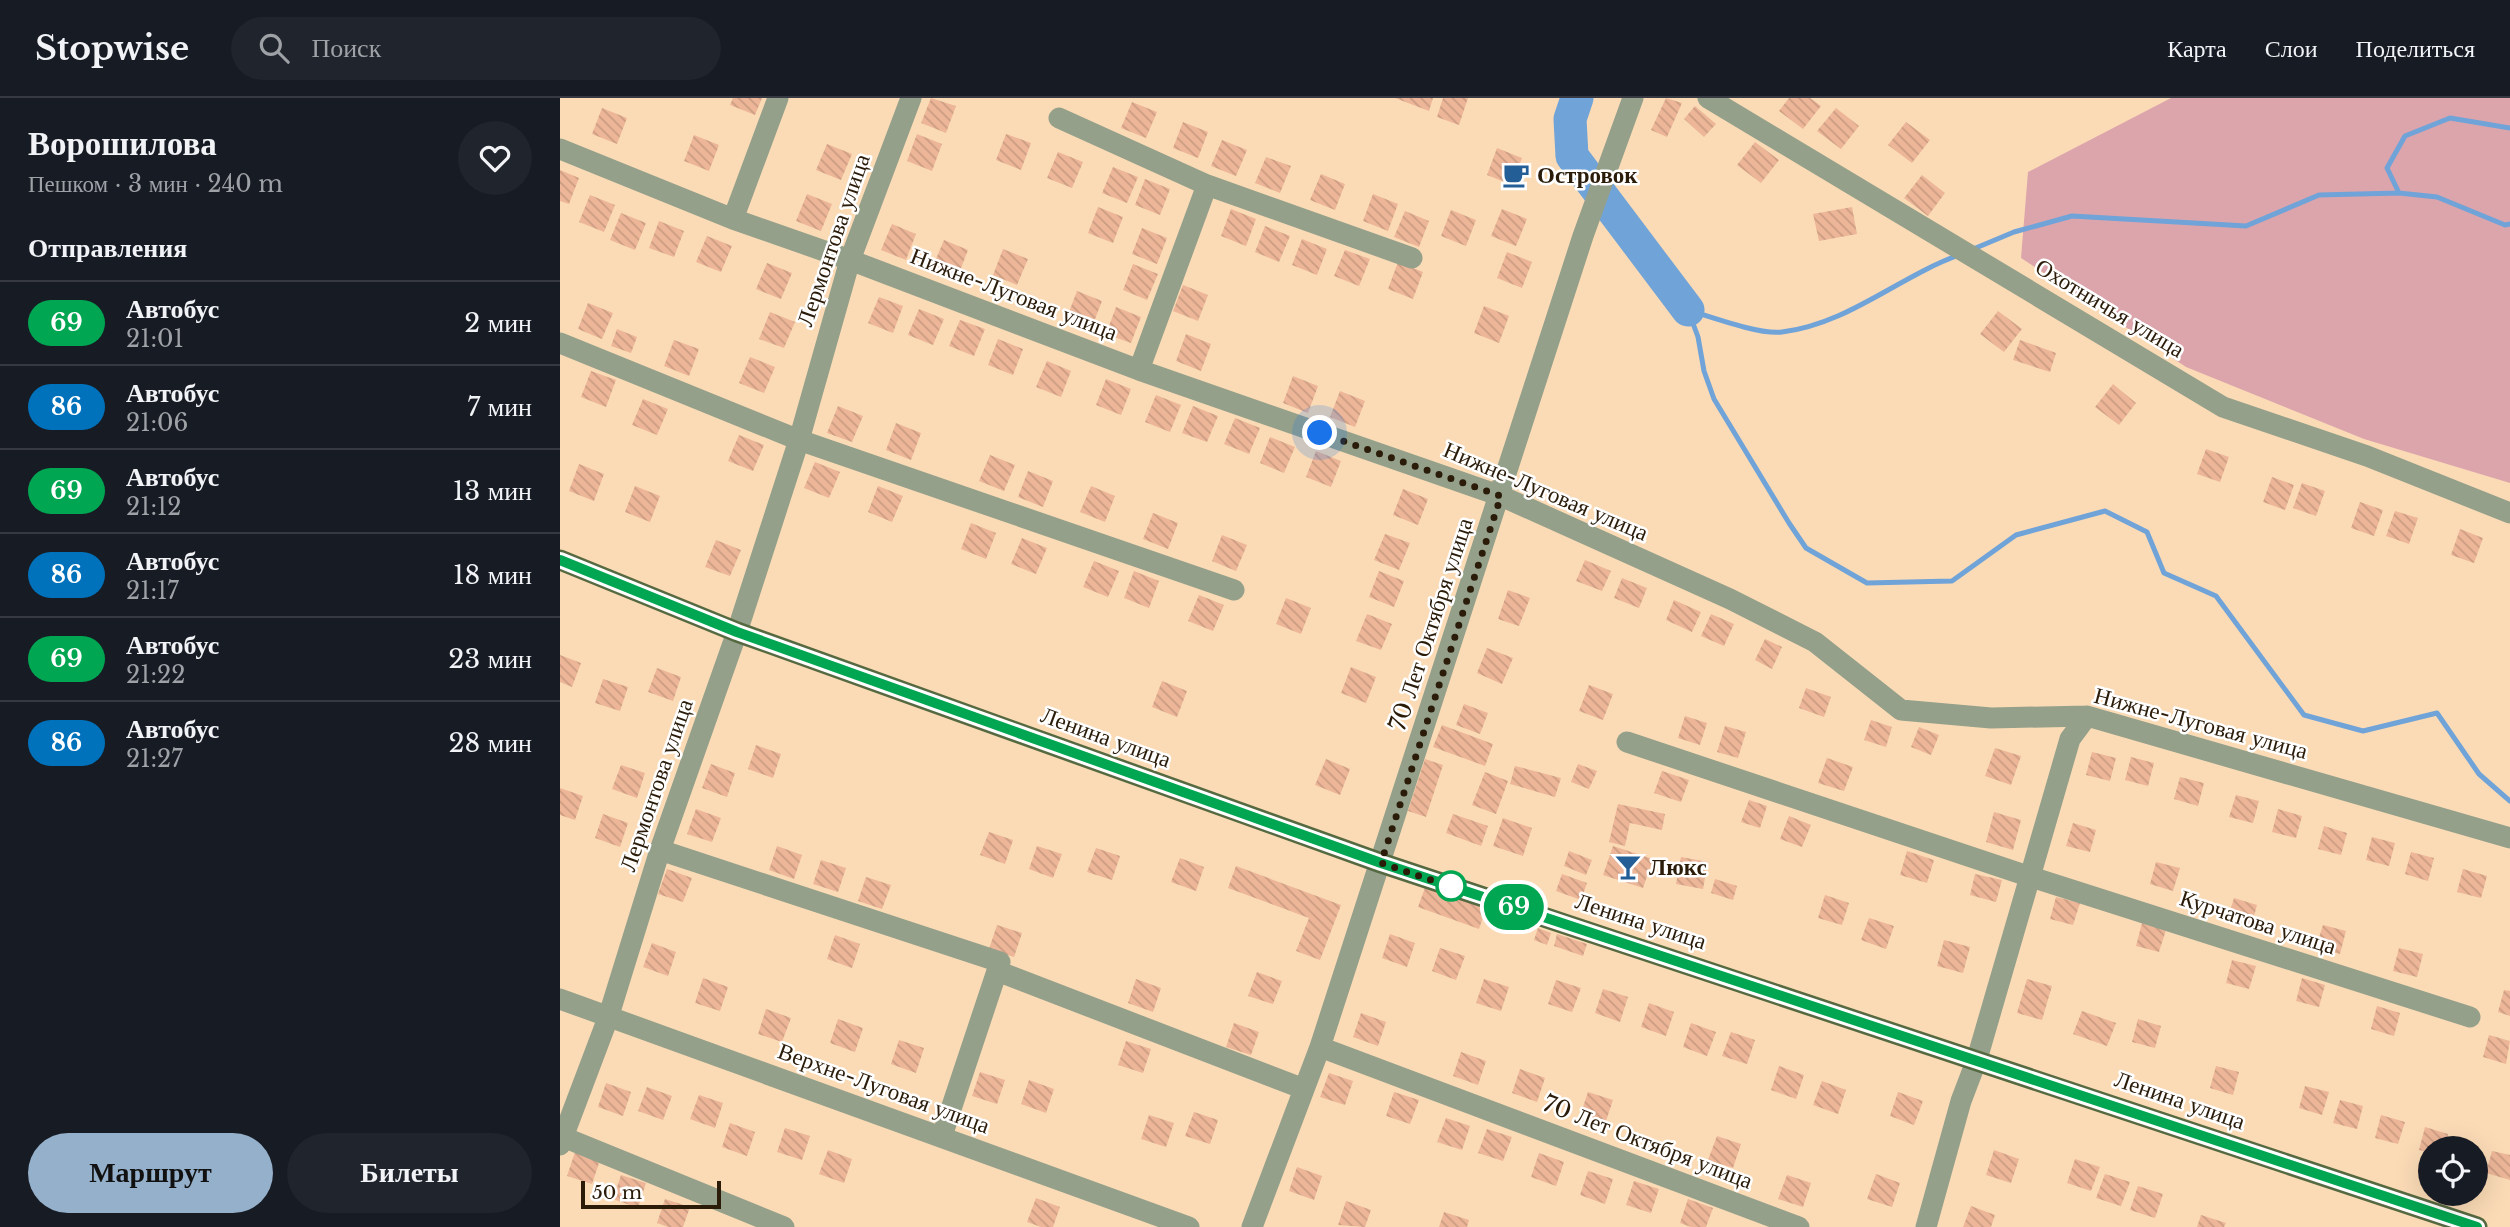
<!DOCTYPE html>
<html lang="ru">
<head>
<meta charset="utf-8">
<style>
	:root { --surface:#171b24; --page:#20242c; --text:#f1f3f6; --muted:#9ea1a6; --line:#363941; --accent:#95b0cb }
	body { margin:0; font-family:"Libre Baskerville",serif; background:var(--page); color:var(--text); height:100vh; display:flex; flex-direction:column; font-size:26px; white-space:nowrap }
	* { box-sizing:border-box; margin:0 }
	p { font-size:23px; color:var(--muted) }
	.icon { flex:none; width:38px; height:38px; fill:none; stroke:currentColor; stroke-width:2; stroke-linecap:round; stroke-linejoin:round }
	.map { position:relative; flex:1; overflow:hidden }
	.sheet { display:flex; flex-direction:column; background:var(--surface); width:560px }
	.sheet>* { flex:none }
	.badge { padding:0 14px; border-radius:23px; font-size:24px; line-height:46px }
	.controls { position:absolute; left:1858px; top:1038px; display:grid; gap:14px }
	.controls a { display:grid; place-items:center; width:70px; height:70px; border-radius:50%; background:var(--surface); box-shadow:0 7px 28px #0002; font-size:35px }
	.scale { position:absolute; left:21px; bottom:18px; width:140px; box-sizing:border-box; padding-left:7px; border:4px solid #2b1c0a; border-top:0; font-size:19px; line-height:24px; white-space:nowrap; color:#2b1c0a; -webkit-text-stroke:5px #fff; paint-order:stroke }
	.you { position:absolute; width:35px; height:35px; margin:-18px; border:5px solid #fff; border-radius:50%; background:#1a73e8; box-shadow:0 0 0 10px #1a73e833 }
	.map>.badge { position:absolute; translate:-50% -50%; box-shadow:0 0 0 4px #fff }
	h2 { padding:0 28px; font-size:26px; line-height:63px }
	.round { display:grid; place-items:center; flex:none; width:74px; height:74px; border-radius:37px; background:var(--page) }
	.headline { display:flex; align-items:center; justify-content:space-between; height:119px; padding:0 28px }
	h1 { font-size:33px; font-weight:700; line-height:52px }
	.cta { display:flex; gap:14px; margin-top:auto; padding:14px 28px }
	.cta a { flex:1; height:80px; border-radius:42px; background:var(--accent); color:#111; font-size:28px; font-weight:700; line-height:80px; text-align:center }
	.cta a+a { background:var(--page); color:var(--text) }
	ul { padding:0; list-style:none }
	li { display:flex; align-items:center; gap:21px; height:84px; padding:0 28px; border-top:2px solid var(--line) }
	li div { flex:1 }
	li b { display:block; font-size:26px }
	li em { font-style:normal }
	li .badge { min-width:77px; font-weight:700; text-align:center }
	header { display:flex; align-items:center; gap:42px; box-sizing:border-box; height:98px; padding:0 35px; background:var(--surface); border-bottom:2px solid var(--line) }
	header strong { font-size:33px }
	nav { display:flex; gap:38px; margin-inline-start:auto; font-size:24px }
	.search { width:490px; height:63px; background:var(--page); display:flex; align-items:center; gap:18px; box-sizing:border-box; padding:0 24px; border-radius:38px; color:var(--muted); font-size:26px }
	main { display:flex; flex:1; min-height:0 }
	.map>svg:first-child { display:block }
</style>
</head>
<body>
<header>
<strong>Stopwise</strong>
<div class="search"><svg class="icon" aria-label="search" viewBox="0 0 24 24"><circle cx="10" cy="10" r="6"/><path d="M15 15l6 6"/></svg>Поиск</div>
<nav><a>Карта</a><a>Слои</a><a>Поделиться</a></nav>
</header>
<main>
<section class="sheet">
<div class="headline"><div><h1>Ворошилова</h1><p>Пешком · 3 мин · 240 m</p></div><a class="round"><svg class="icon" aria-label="heart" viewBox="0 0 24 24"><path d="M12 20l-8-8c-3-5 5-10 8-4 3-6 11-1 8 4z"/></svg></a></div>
<h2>Отправления</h2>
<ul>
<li><span class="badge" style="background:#00a651;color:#fff">69</span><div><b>Автобус</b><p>21:01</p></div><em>2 мин</em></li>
<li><span class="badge" style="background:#0072bc;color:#fff">86</span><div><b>Автобус</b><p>21:06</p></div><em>7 мин</em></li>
<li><span class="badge" style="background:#00a651;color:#fff">69</span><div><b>Автобус</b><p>21:12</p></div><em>13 мин</em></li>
<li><span class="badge" style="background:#0072bc;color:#fff">86</span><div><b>Автобус</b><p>21:17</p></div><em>18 мин</em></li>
<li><span class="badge" style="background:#00a651;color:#fff">69</span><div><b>Автобус</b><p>21:22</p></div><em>23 мин</em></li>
<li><span class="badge" style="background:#0072bc;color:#fff">86</span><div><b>Автобус</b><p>21:27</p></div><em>28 мин</em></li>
</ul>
<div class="cta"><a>Маршрут</a><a>Билеты</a></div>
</section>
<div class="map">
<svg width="1950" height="1129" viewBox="0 0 1950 1129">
	<defs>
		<pattern id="building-back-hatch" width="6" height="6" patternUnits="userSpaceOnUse" patternTransform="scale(1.75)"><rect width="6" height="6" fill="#edb698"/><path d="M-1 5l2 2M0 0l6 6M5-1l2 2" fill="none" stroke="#cb9c82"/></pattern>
	</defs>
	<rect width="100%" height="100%" fill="#fbdbb6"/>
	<path fill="#dca5ac" d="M1611,0h339v385l-146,-44 -178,-72 -165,-109 7,-86z"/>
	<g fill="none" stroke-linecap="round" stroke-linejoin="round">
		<path stroke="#70a3d8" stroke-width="5" d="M1839,95l-12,-25 18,-32 45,-18 60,10
			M1411,152l43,-18 58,-16 174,10 73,-31 80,-2 38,4 68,28 5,-1
			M1128,212l10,27 6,34 10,28 75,124 17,25 61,35 85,-2 64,-46 89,-24 42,21 17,41 52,23 88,119 59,16 74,-18 42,61 31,27
			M1128,212c23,7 72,25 94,22 66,-8 116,-55 177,-77"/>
		<path stroke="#70a3d8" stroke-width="33" d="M1017,0l-7,21 2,37 116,154"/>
	</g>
	<path fill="url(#building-back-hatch)" d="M173,0h29l-7,17 -25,-10z
		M371,0l25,8 -10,27 -25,-10z
		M835,0h38l-4,13z
		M883,0h25l-9,27 -22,-8z
		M1106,0l16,5 -15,34 -16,-7z
		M1229,0h21l11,8 -18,23 -24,-18z
		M572,4l25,10 -11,26 -25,-10z
		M1135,8l21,18 -12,13 -20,-18z
		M42,10l25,10 -10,26 -25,-10z
		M1276,10l23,18 -18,23 -24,-18z
		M623,24l25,10 -10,26 -25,-10z
		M1346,24l24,18 -18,23 -24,-18z
		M357,36l25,10 -10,27 -25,-10z
		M446,36l25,9 -10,27 -25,-10z
		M134,37l25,10 -10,26 -25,-10z
		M662,42l25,10 -11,26 -25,-10z
		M1195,44l24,18 -18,23 -24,-18z
		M267,46l25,10 -11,26 -25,-10z
		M937,50l25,10 -10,27 -25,-10z
		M498,54l25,10 -11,26 -25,-10z
		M706,59l25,9 -11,27 -25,-10z
		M553,69l25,10 -11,26 -25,-10z
		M0,72l19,8 -10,26 -9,-3z
		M761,76l24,10 -10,26 -25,-10z
		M1362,77l23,18 -17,23 -24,-18z
		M585,81l25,10 -10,26 -25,-10z
		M247,96l25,10 -11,27 -25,-10z
		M813,96l25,10 -10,27 -25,-10z
		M30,97l25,10 -11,27 -25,-10z
		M538,109l25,10 -10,26 -25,-10z
		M1292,109l5,27 -38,7 -6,-27z
		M671,111l25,10 -10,27 -25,-10z
		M942,111l25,10 -11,27 -25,-10z
		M891,112l25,10 -10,26 -25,-10z
		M845,113l24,10 -10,26 -25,-10z
		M61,115l25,10 -11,27 -25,-10z
		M99,123l25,10 -10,26 -25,-9z
		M332,126l24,10 -10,26 -25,-10z
		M705,128l25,10 -11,26 -24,-10z
		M582,130l25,10 -10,26 -25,-10z
		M147,138l25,10 -11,26 -25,-10z
		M742,141l25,10 -10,26 -25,-10z
		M384,142l24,10 -10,26 -25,-10z
		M443,151l25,10 -11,26 -24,-10z
		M785,152l25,9 -11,27 -25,-10z
		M947,154l25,10 -10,26 -25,-10z
		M838,164l25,10 -10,27 -25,-10z
		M207,165l25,10 -11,26 -25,-10z
		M573,166l25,10 -11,26 -24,-10z
		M623,187l25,10 -10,26 -25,-10z
		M517,193l25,10 -10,26 -25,-10z
		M319,199l24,9 -10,27 -25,-10z
		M28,205l25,10 -11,26 -24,-10z
		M924,208l25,10 -10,27 -25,-10z
		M556,209l25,10 -10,26 -25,-9z
		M359,211l25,10 -11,26 -25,-10z
		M1438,213l24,18 -18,23 -24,-18z
		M210,214l25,10 -11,26 -25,-9z
		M400,222l25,9 -11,27 -25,-10z
		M57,231l20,8 -6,16 -20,-7z
		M626,236l25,10 -10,27 -25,-10z
		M438,241l25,10 -10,26 -25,-10z
		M114,242l25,9 -10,27 -25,-10z
		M1460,242l36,13 -6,19 -37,-12z
		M190,259l25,10 -11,26 -25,-10z
		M487,263l24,10 -10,26 -25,-10z
		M31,273l25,9 -10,27 -25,-10z
		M733,278l25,10 -10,27 -25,-10z
		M546,281l25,10 -10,26 -25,-10z
		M1553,286l23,19 -17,22 -24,-18z
		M780,293l25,10 -10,26 -25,-10z
		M596,297l25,10 -11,27 -25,-10z
		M83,301l25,10 -11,26 -25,-10z
		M278,308l25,10 -11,26 -25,-9z
		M633,308l25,10 -11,26 -25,-9z
		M675,320l25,10 -11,26 -25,-10z
		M336,325l25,10 -10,27 -25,-10z
		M179,337l25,10 -11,26 -25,-10z
		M710,339l25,10 -11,26 -24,-10z
		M1646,351l23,8 -9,25 -23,-8z
		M756,353l25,10 -10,26 -25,-10z
		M430,357l25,10 -11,26 -25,-10z
		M255,364l25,10 -11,26 -25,-10z
		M19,366l25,10 -10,27 -25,-10z
		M468,373l25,10 -10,26 -25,-10z
		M1712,379l22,8 -9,25 -22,-8z
		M1742,385l23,8 -9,25 -23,-8z
		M75,388l25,10 -10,26 -25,-10z
		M318,388l25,10 -11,26 -24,-10z
		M531,388l24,10 -10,26 -25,-10z
		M843,391l25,10 -10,26 -25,-10z
		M1800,404l23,8 -9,26 -23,-8z
		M1835,413l23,7 -9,26 -23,-8z
		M593,415l25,10 -10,26 -25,-10z
		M411,425l25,10 -10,26 -25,-10z
		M1900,431l23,9 -9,25 -23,-8z
		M825,436l25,9 -11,27 -25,-10z
		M662,437l25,10 -11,26 -24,-10z
		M462,440l25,10 -11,26 -25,-10z
		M156,442l25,10 -11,26 -25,-9z
		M1025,462l26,11 -9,20 -26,-10z
		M534,463l25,10 -11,26 -25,-10z
		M574,473l25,10 -10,27 -25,-10z
		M819,473l25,10 -10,26 -25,-10z
		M1062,480l25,10 -8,20 -25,-10z
		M948,492l22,8 -11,28 -21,-7z
		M639,497l25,10 -11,26 -25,-10z
		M726,500l25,10 -10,26 -25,-10z
		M1114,502l27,12 -9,20 -26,-12z
		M807,516l25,10 -11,26 -25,-9z
		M1151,516l23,10 -10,22 -23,-10z
		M1205,541l17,8 -10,22 -17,-9z
		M927,550l26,10 -11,26 -25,-11z
		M0,557l21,8 -9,24 -12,-5z
		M791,569l25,10 -10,26 -25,-10z
		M97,570l24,9 -8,24 -25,-9z
		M43,581l25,8 -8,24 -25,-8z
		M602,583l25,10 -10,26 -25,-10z
		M1029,587l24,9 -10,26 -24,-9z
		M1246,590l25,9 -7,20 -25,-9z
		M904,606l24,9 -8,21 -24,-9z
		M1125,618l22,7 -7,22 -22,-7z
		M1311,622l21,7 -6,20 -22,-7z
		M882,627l51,19 -8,22 -52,-19z
		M1165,628l21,6 -8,26 -21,-6z
		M1359,629l20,8 -8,20 -20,-8z
		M196,647l25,9 -8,24 -25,-9z
		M1435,650l26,8 -10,29 -26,-9z
		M1532,654l24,6 -6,23 -24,-6z
		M1571,659l23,6 -6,23 -23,-6z
		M1267,660l26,9 -9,24 -26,-8z
		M766,661l24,10 -10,26 -25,-10z
		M865,661l18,6 -17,52 -18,-6z
		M151,666l24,9 -8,24 -25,-9z
		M1018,666l19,7 -8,18 -18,-7z
		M61,667l24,8 -8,25 -25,-9z
		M955,668l46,12 -6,19 -45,-13z
		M1102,673l27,9 -8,22 -27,-9z
		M925,674l23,9 -12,33 -24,-9z
		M1620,679l24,6 -6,23 -24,-7z
		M0,690l23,8 -8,24 -15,-5z
		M1676,697l23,6 -6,22 -24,-6z
		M1189,702l18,6 -7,22 -19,-6z
		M1058,706l47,10 -3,16 -32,-7 -5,23 -16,-4z
		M136,711l25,9 -9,24 -25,-8z
		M1718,711l24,7 -6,22 -24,-6z
		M1434,714l27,8 -8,30 -27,-8z
		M43,716l25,9 -8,24 -25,-9z
		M893,716l35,12 -7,20 -35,-13z
		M1229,718l22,9 -9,22 -22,-8z
		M943,720l29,10 -9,28 -30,-10z
		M1513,725l23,7 -6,22 -24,-6z
		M1764,728l23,7 -6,22 -23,-6z
		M429,734l24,8 -8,24 -25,-9z
		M1812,739l23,6 -6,23 -23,-6z
		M217,748l25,9 -8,24 -25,-9z
		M477,748l25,8 -9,24 -24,-9z
		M1053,748l40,13 -10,29 -40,-13z
		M536,750l24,8 -8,24 -25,-8z
		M1009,753l23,9 -6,15 -22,-9z
		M1347,753l27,9 -7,23 -27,-8z
		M1851,754l23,6 -6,23 -23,-7z
		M1121,759l27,5 -5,27 -27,-5z
		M620,760l24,9 -8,24 -25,-9z
		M261,762l25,8 -8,24 -25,-8z
		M1596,764l24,6 -7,23 -23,-7z
		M676,768l105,39 -21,55 -24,-9 13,-33 -81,-30z
		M107,771l25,9 -9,24 -25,-8z
		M1903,771l24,7 -6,22 -24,-6z
		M1002,776l25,9 -6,17 -25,-9z
		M1415,776l27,6 -6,22 -26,-7z
		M306,779l25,8 -9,24 -24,-8z
		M1155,781l22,7 -4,14 -22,-7z
		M866,787l61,21 -8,23 -61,-22z
		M1265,797l24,8 -7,22 -24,-7z
		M1496,799l24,6 -7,22 -23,-6z
		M1674,800l23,7 -6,22 -24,-6z
		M1309,820l25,8 -8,23 -25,-9z
		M1582,825l24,7 -7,22 -23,-6z
		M437,827l25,8 -8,24 -25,-8z
		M1763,827l23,6 -6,23 -24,-7z
		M978,830l13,5 -4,12 -13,-5z
		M830,836l25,9 -8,24 -25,-9z
		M997,836l30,10 -4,12 -29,-10z
		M275,837l25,9 -8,24 -25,-9z
		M1384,842l26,7 -7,26 -26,-7z
		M92,845l24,9 -8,24 -25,-9z
		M880,850l25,8 -9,24 -24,-9z
		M1839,850l24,6 -6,23 -24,-6z
		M1672,862l24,6 -7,23 -23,-6z
		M697,874l25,9 -9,23 -25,-8z
		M143,880l25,9 -8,24 -25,-8z
		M1742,880l23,7 -6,22 -23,-6z
		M576,881l25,9 -8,24 -25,-9z
		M924,881l25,8 -8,24 -25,-8z
		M1467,881l25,7 -10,34 -25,-7z
		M996,882l25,8 -9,24 -24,-8z
		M1043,891l25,8 -8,25 -25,-9z
		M1944,892l6,1v25l-12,-4z
		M1089,905l25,9 -8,24 -25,-9z
		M1817,908l23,7 -6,23 -23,-7z
		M206,911l25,9 -9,24 -24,-8z
		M1522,913l34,12 -9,23 -34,-12z
		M801,915l25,9 -8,24 -25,-9z
		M278,921l25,9 -8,24 -25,-9z
		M1578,921l23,7 -6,22 -23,-6z
		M674,925l25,9 -8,23 -25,-8z
		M1131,925l25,9 -9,24 -24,-9z
		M1171,934l24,8 -8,24 -25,-8z
		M1929,937l21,6 -4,23 -23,-7z
		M339,942l25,8 -8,25 -25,-9z
		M566,943l25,8 -8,24 -25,-8z
		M901,954l25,9 -8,24 -25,-9z
		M1219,968l25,9 -8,24 -25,-9z
		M1656,968l23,6 -6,23 -23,-7z
		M960,971l25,9 -8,24 -25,-9z
		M420,974l25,8 -8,24 -25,-8z
		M769,975l24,8 -8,24 -25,-8z
		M469,982l25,9 -8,24 -25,-9z
		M1262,983l24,9 -8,24 -25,-9z
		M46,985l25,9 -8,24 -25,-9z
		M1745,988l24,6 -7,23 -23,-7z
		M87,989l25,9 -9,24 -25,-9z
		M834,994l25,8 -9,24 -24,-8z
		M1028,994l25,8 -8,24 -25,-8z
		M1338,994l25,9 -9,24 -24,-9z
		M139,997l24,8 -8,25 -25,-9z
		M1780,1002l23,6 -6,23 -24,-6z
		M634,1014l24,8 -8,24 -25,-8z
		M589,1017l25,8 -8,24 -25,-8z
		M1821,1017l24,7 -7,22 -23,-6z
		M886,1020l24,8 -8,24 -25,-8z
		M170,1025l25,9 -8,24 -25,-9z
		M1865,1029l23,7 -3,14h-14v5l-12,-3z
		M225,1030l25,8 -8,24 -25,-8z
		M927,1031l25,8 -9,24 -25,-8z
		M1157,1038l24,8 -8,24 -25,-8z
		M268,1052l24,9 -8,24 -25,-9z
		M1434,1052l25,9 -8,24 -25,-8z
		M1932,1053l18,4v25l-24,-7z
		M15,1054l25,8 -8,24 -25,-8z
		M979,1055l25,9 -8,24 -25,-9z
		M1515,1061l25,8 -9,24 -24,-8z
		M737,1069l25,9 -8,24 -25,-9z
		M1028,1073l25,8 -8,25 -25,-9z
		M1316,1076l24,9 -8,24 -25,-8z
		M1545,1076l25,8 -9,24 -25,-8z
		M61,1077l25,8 -8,25 -25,-9z
		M1227,1077l24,8 -8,24 -25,-8z
		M1074,1083l25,8 -8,24 -25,-8z
		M1578,1088l25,8 -8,24 -25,-8z
		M476,1100l24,9 -7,20h-12l-14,-5z
		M105,1101l25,8 -7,20h-15l-11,-4z
		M1128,1101l25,9 -7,19h-15l-11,-4z
		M786,1103l25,9 -6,17 -27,-2z
		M1411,1108l24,9 -4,12h-28z
		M884,1114l25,8 -2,7h-28z
		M1641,1117l25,8 -2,4h-27z"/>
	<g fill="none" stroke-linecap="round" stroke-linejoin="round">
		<path stroke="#94a08a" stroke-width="21" d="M1148,0l515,309 144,49 143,57
			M499,20l148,67 205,73
			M0,51l173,70 117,41 289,110 362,126 229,103 85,43 86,68 90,8 96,-2 423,122
			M173,121l45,-121
			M0,245l239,97 435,150
			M579,272l68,-185
			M1067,644l404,135 439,140
			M100,752l340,112 -58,174
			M437,873l307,118
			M0,901l629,228
			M760,949l479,180
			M3,1039l221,90
			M0,1047l48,-127 52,-168 77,-218 62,-192 51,-180 61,-162
			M692,1129l68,-180 263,-811 50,-138
			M1366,1129l35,-126 16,-42 93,-320 17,-23"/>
		<path stroke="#566a42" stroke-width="21" d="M0,462l177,72 644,231 1096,364"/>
	</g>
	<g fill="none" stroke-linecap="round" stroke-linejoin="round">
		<g stroke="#fff" stroke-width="16">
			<path id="line" d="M0,462l177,72 644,231 1096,364"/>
		</g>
		<use href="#line" stroke="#00a651" stroke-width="10"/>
		<path stroke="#2b1c0a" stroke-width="7" stroke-dasharray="0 12.6" d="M760,335l181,63 -120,367 77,26 -7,-3"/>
	</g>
	<defs>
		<g id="cafe-bare" transform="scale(2.1)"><path d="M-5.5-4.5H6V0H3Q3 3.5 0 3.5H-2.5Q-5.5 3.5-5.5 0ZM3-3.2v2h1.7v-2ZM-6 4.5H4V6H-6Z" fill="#245e96" stroke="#fff" stroke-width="2.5" paint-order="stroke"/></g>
		<g id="bar-bare" transform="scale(2.1)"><path d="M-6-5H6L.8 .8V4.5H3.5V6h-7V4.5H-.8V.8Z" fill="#245e96" stroke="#fff" stroke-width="2.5" paint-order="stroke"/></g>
	</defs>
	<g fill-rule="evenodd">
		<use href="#cafe-bare" x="956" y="77"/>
		<use href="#bar-bare" x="1068" y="769"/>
	</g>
	<circle fill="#fff" stroke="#00a651" stroke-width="3.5" cx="891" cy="788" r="14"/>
	<g text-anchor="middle" stroke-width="5" stroke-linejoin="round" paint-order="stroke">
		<g font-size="23" font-weight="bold" fill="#2b1c0a" stroke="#fff" text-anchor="start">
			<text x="977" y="85">Островок</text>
			<text x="1089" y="777">Люкс</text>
		</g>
		<g font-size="23" fill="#2b1c0a" stroke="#fff">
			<text transform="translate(273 142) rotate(-71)" y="8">Лермонтова улица</text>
			<text transform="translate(454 196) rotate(21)" y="8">Нижне-Луговая улица</text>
			<text transform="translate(1550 210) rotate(31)" y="8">Охотничья улица</text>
			<text transform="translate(986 393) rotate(23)" y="8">Нижне-Луговая улица</text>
			<text transform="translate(871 526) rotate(-72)" y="8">70 Лет Октября улица</text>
			<text transform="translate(1641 625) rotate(15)" y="8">Нижне-Луговая улица</text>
			<text transform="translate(546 639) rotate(20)" y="8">Ленина улица</text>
			<text transform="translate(96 687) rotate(-71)" y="8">Лермонтова улица</text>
			<text transform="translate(1081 823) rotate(18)" y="8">Ленина улица</text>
			<text transform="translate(1698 824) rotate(18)" y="8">Курчатова улица</text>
			<text transform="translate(324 990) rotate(20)" y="8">Верхне-Луговая улица</text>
			<text transform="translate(1620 1002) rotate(19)" y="8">Ленина улица</text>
			<text transform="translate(1088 1044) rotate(21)" y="8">70 Лет Октября улица</text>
		</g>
	</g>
</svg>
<div class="controls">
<a><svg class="icon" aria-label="locate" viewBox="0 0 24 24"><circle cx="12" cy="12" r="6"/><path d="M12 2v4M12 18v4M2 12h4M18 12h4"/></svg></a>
</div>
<div class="scale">50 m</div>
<div class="you" style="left:760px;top:335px"></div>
<b class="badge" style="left:954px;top:809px;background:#00a651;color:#fff">69</b>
</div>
</main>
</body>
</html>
